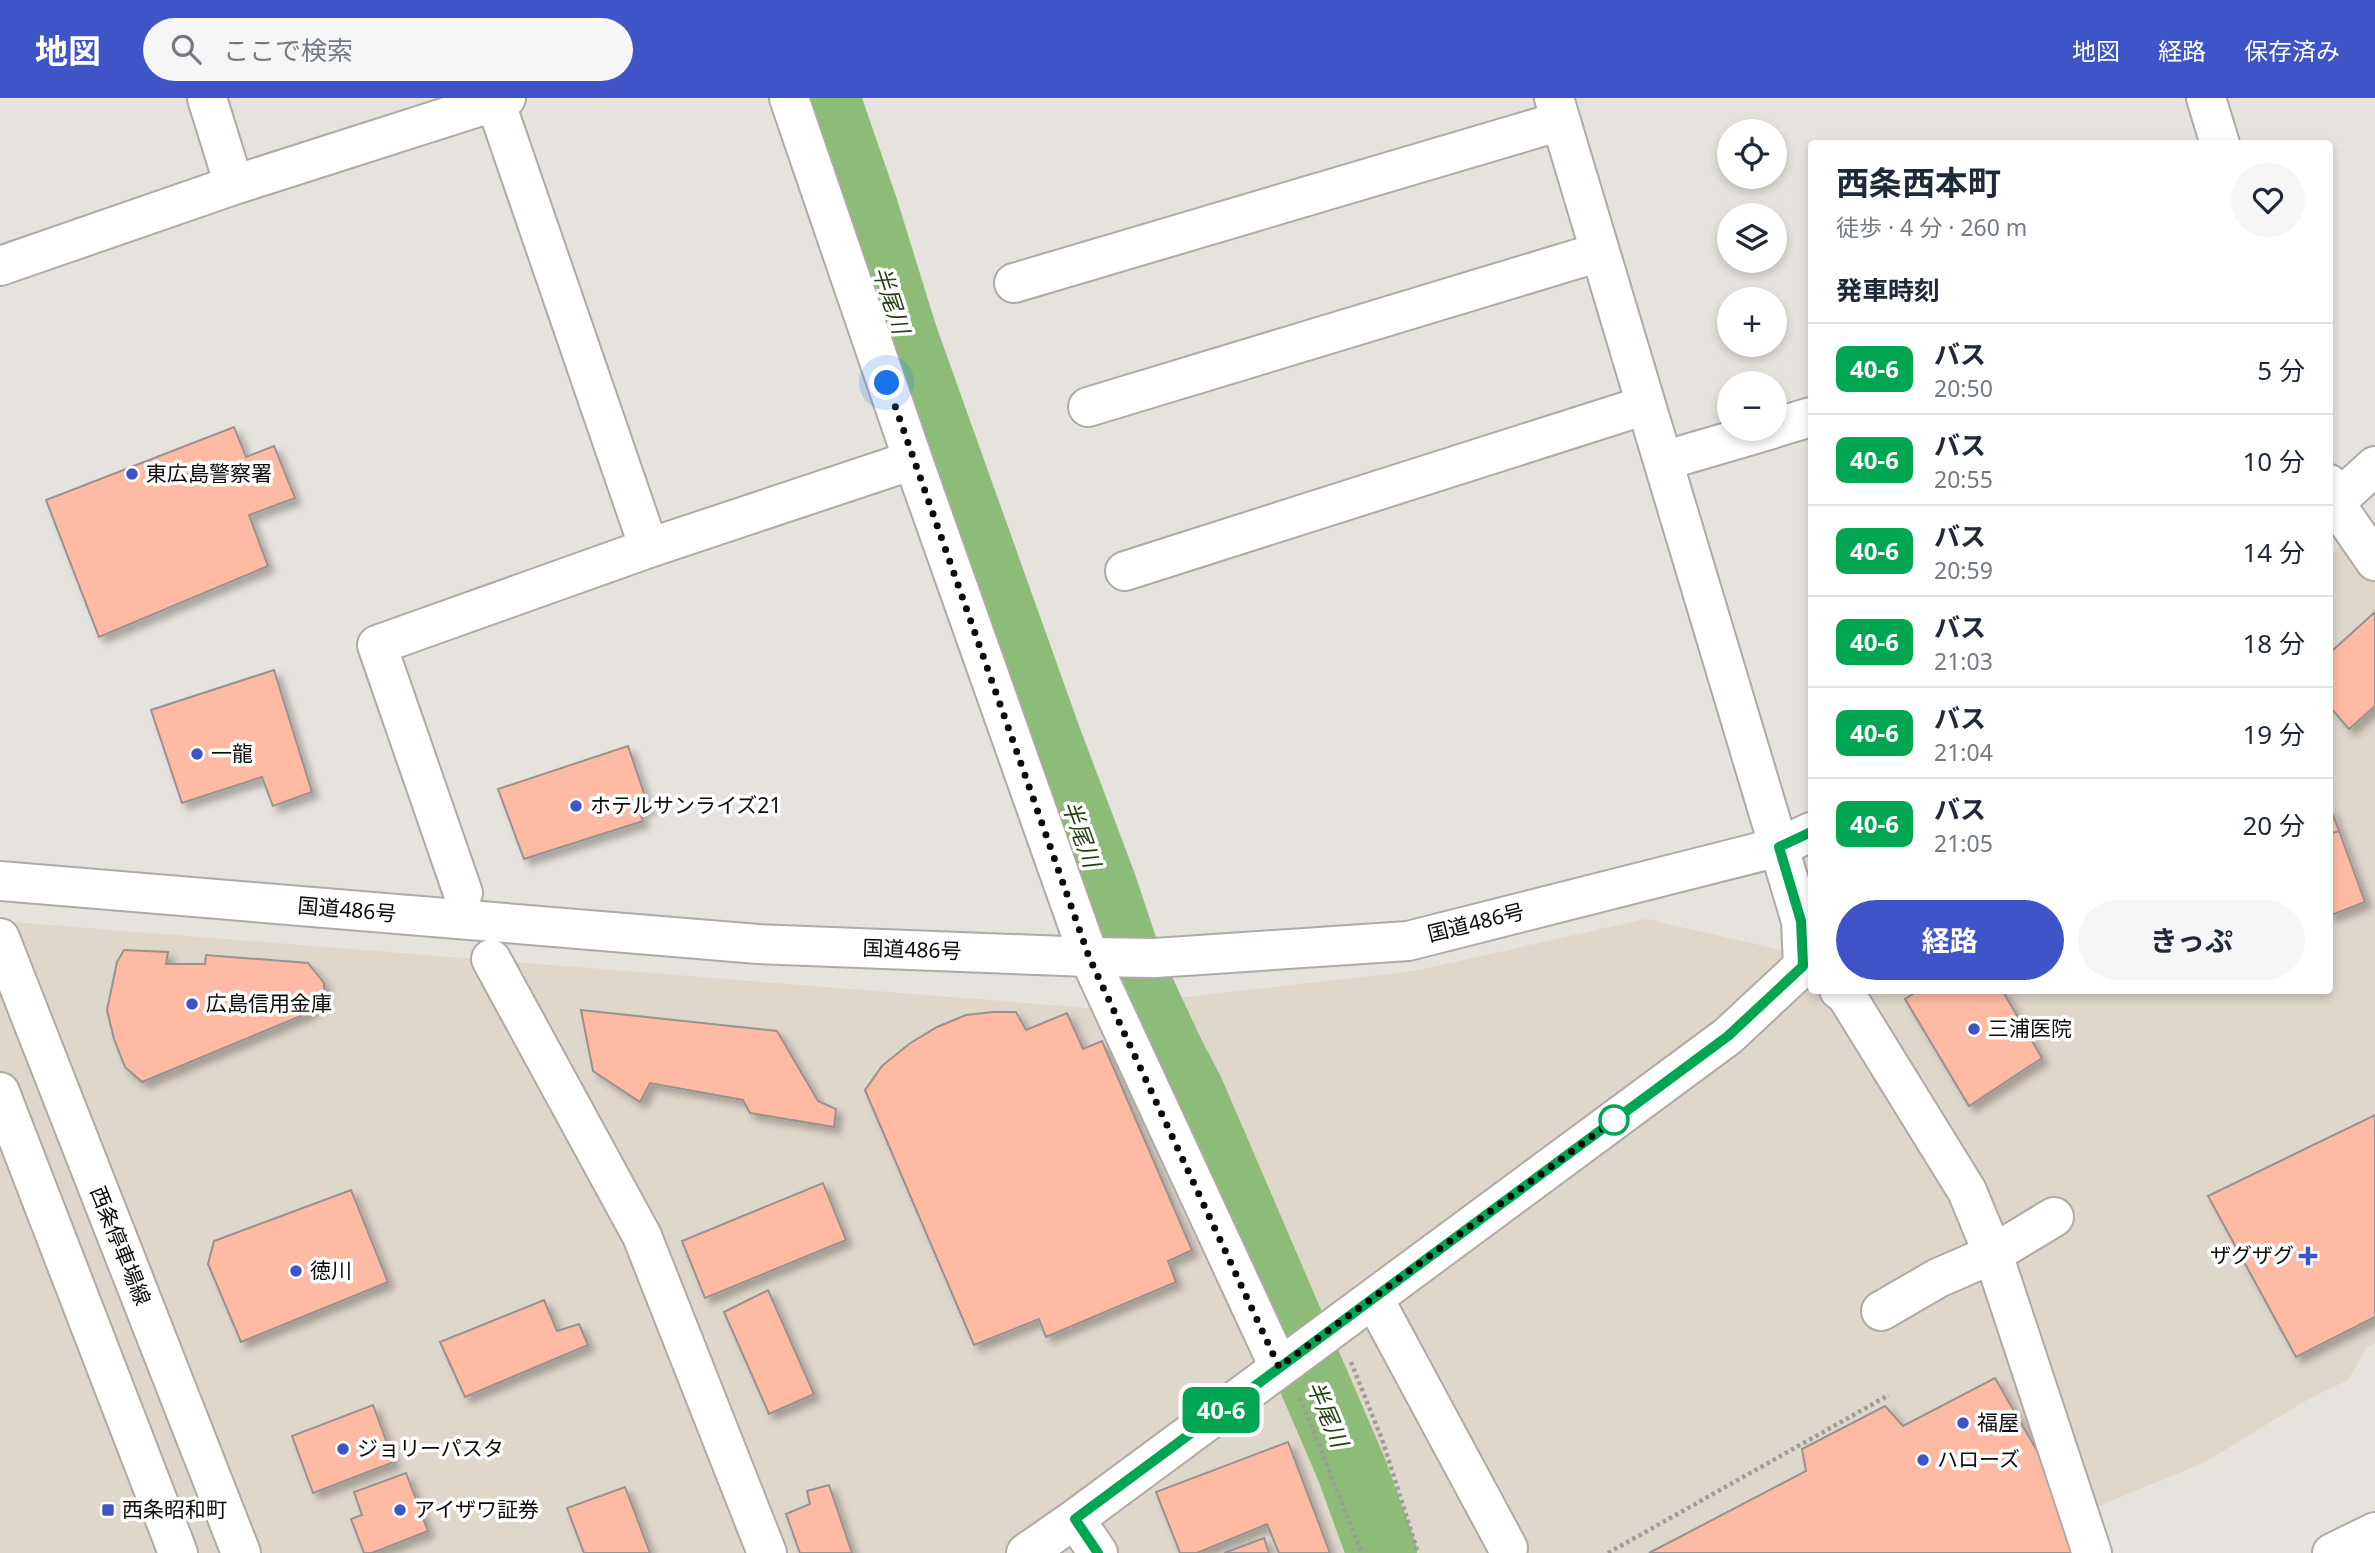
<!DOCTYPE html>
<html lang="ja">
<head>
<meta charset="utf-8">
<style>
	:root { --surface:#fff; --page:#f6f6f7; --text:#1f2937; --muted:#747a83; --line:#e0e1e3; --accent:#3f54c7 }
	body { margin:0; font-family:"Noto Sans","Noto Sans JP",sans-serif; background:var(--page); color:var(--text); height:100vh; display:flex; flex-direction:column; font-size:26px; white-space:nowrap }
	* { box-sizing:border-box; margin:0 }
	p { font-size:23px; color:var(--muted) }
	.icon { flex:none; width:38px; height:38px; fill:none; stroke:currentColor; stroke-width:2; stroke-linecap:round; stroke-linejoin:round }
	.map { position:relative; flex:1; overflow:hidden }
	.sheet { position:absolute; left:1808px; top:42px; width:525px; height:854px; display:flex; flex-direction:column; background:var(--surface); border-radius:7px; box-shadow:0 4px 10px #0003 }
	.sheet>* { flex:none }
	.badge { padding:0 14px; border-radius:10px; font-size:24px; line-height:46px }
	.controls { position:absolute; left:1717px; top:21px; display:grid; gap:14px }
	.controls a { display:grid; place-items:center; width:70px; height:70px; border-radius:50%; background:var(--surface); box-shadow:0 4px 10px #0003; font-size:35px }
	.you { position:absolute; width:35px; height:35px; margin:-18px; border:5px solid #fff; border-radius:50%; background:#1a73e8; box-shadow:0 0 0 10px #1a73e833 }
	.map>.badge { position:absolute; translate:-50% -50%; box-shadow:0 0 0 4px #fff }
	h2 { padding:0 28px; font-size:26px; line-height:63px }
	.round { display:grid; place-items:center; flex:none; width:74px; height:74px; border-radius:37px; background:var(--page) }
	.head { display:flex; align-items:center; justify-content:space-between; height:119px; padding:0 28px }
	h1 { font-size:33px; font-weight:700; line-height:52px }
	.primary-button { display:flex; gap:14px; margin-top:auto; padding:14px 28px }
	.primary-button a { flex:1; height:80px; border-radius:42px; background:var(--accent); color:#fff; font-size:28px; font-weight:700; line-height:80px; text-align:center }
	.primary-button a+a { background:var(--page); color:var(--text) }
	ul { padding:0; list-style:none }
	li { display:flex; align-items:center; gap:21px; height:91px; padding:0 28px; border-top:2px solid var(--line) }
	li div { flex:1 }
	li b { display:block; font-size:26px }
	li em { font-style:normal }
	li .badge { min-width:77px; font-weight:700; text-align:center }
	header { display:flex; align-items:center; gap:42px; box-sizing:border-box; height:98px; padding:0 35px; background:var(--accent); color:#fff }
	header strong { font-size:33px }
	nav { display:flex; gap:38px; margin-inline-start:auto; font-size:24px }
	.search { width:490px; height:63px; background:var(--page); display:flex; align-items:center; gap:18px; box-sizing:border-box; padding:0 24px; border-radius:38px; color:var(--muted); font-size:26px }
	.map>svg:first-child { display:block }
</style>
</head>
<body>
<header>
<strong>地図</strong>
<div class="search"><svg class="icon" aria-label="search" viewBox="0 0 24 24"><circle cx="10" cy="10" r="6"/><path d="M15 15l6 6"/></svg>ここで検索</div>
<nav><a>地図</a><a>経路</a><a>保存済み</a></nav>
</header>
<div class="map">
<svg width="2375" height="1455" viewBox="0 0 2375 1455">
	<defs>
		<filter id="shadow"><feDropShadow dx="6" dy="6" stdDeviation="3.5" flood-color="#0004"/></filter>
	</defs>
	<rect width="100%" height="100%" fill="#e6e2dd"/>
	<path fill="#e0d7cb" d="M2347,442l28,36v767l-7,3 -20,34 -41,20 -102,62 -111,46 12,45h-2106v-632l1089,87 325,-37 232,-52 165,38v33h518v-434z"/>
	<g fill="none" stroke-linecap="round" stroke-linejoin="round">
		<path stroke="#8cbc77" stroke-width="70" d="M825,0l38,110 40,129 144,403 54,143 28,84 41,88 19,36 162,377 31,85"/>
	</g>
	<path fill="#ffbaa3" stroke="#97918f" stroke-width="2" filter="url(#shadow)" d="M234,329l12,30 28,-11 21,52 -46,17 19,51 -169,71 -53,-137z
		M2375,514v94l-26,23 -20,-23v-61l4,5z
		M274,572l38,122 -39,14 -11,-29 -80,26 -31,-93z
		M628,648l21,62 -10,3 4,10 -119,38 -26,-70z
		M2329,707l10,26 -10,3z
		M2339,733l26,71 -36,14v-82z
		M124,852l44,2 -2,12h39l1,-9 102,8 16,20v12l-6,10 -10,8 -166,69 -17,-15 -11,-28 -7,-29 10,-48z
		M1919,892h83l40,68 -73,48 -64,-107z
		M581,912l196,21 41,70 18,8 -2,18 -84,-14 -7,-13 -93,-17 -10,19 -47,-31z
		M993,914h23l10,18 41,-17 16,36 19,-8 90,209 -24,11 8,21 -130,55 -7,-18 -65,26 -109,-255 17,-24 27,-22 28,-17 29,-12z
		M2375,1017v202l-79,40 -88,-161z
		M823,1085l23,57 -141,58 -23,-57z
		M351,1092l37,92 -147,60 -33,-78 6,-23z
		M768,1192l46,104 -45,20 -45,-102z
		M544,1202l13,31 22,-7 9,21 -123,52 -25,-55z
		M1995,1280l64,111 21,64h-431l157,-82 -4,-22 83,-43 18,20z
		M373,1307l21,57 -81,31 -21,-57z
		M1288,1344l42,111h-51l-12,-29 -70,29h-17l-24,-61z
		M406,1375l22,58 -56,22h-8l-13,-34 11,-4 -8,-23z
		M829,1387l23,68h-52l-14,-39 24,-10 -3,-13z
		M625,1389l25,66h-66l-17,-45z
		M1264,1440l5,15h-45z"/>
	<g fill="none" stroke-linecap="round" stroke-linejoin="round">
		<g stroke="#aeaaa5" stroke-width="42">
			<path id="minor" d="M207,0l27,87
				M494,0l155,450
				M789,0l124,362 176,497 190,410
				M2206,0l14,46
				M0,168l234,-81 272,-87
				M1014,185l547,-162
				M1088,309l512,-155
				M1774,330l37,-11
				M1663,363l109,-32
				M2329,386l6,19 40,58
				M1125,473l521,-166
				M463,795l-86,-248 272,-97 264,-88
				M491,861l151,277 125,317
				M1839,892l7,5 121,196 26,63 99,299
				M1374,1201l134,249
				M1881,1213l57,-33 55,-24 61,-37
				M1075,1421l23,34
				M1026,1455l49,-34 653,-483 75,-70 -2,-45 -247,-823
				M2332,1455l43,-21"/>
		</g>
		<g stroke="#aeaaa5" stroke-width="42">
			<path id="major" d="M0,840l241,615
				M0,994l178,461"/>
		</g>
		<g stroke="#aeaaa5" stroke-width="42">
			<path id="highway" d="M2329,410l46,-42
				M0,783l758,63 331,13 66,1 253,-17 371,-94 32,-15"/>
		</g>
		<path stroke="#9f9c98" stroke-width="4.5" stroke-dasharray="3.5 3.5" stroke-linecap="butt" d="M1351,1264l32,80 35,111
			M1300,1300l62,155
			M1608,1455l281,-158"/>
		<use href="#minor" stroke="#fff" stroke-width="38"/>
		<use href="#major" stroke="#fff" stroke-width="38"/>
		<use href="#highway" stroke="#fff" stroke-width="38"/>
	</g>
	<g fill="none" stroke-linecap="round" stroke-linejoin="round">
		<g stroke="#fff" stroke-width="16">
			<path id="line" d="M1098,1455l-23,-34 653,-483 75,-70 -2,-45 -22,-74 32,-15"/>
		</g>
		<use href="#line" stroke="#00a651" stroke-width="10"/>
		<path stroke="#0d0b0a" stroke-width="7" stroke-dasharray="0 12.6" d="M887,285l202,574 190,410 338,-249 -3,2"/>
	</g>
	<g fill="#3f54c7" stroke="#fff" stroke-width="2.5">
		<circle cx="132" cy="376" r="7"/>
		<circle cx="197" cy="656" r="7"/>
		<circle cx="576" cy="708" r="7"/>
		<circle cx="192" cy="906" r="7"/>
		<circle cx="1974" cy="931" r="7"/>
		<path d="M2304.5 1147.5h7v7h7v7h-7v7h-7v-7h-7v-7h7z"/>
		<circle cx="296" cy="1173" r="7"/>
		<circle cx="1963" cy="1325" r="7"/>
		<circle cx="343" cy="1351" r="7"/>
		<circle cx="1923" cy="1362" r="7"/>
		<rect x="101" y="1405" width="14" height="14" rx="3.5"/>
		<circle cx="400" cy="1412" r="7"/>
	</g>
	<circle fill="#fff" stroke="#00a651" stroke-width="3.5" cx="1614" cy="1022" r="14"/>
	<g text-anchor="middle" stroke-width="7" stroke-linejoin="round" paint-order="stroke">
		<g font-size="21" fill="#0d0b0a" stroke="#fff" text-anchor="start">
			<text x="146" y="383">東広島警察署</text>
			<text x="211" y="663">一龍</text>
			<text x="590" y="715">ホテルサンライズ21</text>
			<text x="206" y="913">広島信用金庫</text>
			<text x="1988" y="938">三浦医院</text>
			<text x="2294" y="1165" text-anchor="end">ザグザグ</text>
			<text x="310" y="1180">徳川</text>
			<text x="1977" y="1332">福屋</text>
			<text x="357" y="1358">ジョリーパスタ</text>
			<text x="1937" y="1369">ハローズ</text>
			<text x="122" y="1419">西条昭和町</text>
			<text x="414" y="1419">アイザワ証券</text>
		</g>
		<g font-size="21" fill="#0d0b0a" stroke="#fff">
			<text transform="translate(347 812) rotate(5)" y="7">国道486号</text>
			<text transform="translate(1476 825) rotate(-14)" y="7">国道486号</text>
			<text transform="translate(912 852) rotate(2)" y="7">国道486号</text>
			<text transform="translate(120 1148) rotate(68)" y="7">西条停車場線</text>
		</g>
		<g font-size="23" font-style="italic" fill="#244313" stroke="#fff">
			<text transform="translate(891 202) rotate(72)" y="8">半尾川</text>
			<text transform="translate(1081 736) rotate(70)" y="8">半尾川</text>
			<text transform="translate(1327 1316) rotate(67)" y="8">半尾川</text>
		</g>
	</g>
</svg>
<div class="controls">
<a><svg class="icon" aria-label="locate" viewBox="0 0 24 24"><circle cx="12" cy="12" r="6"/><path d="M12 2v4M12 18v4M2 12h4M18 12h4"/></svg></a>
<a><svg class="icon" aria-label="layers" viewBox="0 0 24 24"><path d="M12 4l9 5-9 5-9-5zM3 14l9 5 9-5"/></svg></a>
<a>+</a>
<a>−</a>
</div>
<div class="you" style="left:887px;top:285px"></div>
<b class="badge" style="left:1221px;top:1312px;background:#00a651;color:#fff">40-6</b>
<section class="sheet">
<div class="head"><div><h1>西条西本町</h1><p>徒歩 · 4 分 · 260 m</p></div><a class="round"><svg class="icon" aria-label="heart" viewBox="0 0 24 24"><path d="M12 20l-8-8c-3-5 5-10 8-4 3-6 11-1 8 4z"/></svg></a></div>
<h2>発車時刻</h2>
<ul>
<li><span class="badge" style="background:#00a651;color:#fff">40-6</span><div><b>バス</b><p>20:50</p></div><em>5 分</em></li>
<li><span class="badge" style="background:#00a651;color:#fff">40-6</span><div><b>バス</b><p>20:55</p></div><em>10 分</em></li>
<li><span class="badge" style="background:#00a651;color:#fff">40-6</span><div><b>バス</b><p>20:59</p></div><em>14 分</em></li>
<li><span class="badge" style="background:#00a651;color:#fff">40-6</span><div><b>バス</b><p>21:03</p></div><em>18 分</em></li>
<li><span class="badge" style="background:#00a651;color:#fff">40-6</span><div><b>バス</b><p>21:04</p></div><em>19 分</em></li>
<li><span class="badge" style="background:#00a651;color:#fff">40-6</span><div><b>バス</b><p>21:05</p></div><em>20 分</em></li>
</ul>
<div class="primary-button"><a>経路</a><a>きっぷ</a></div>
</section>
</div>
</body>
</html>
